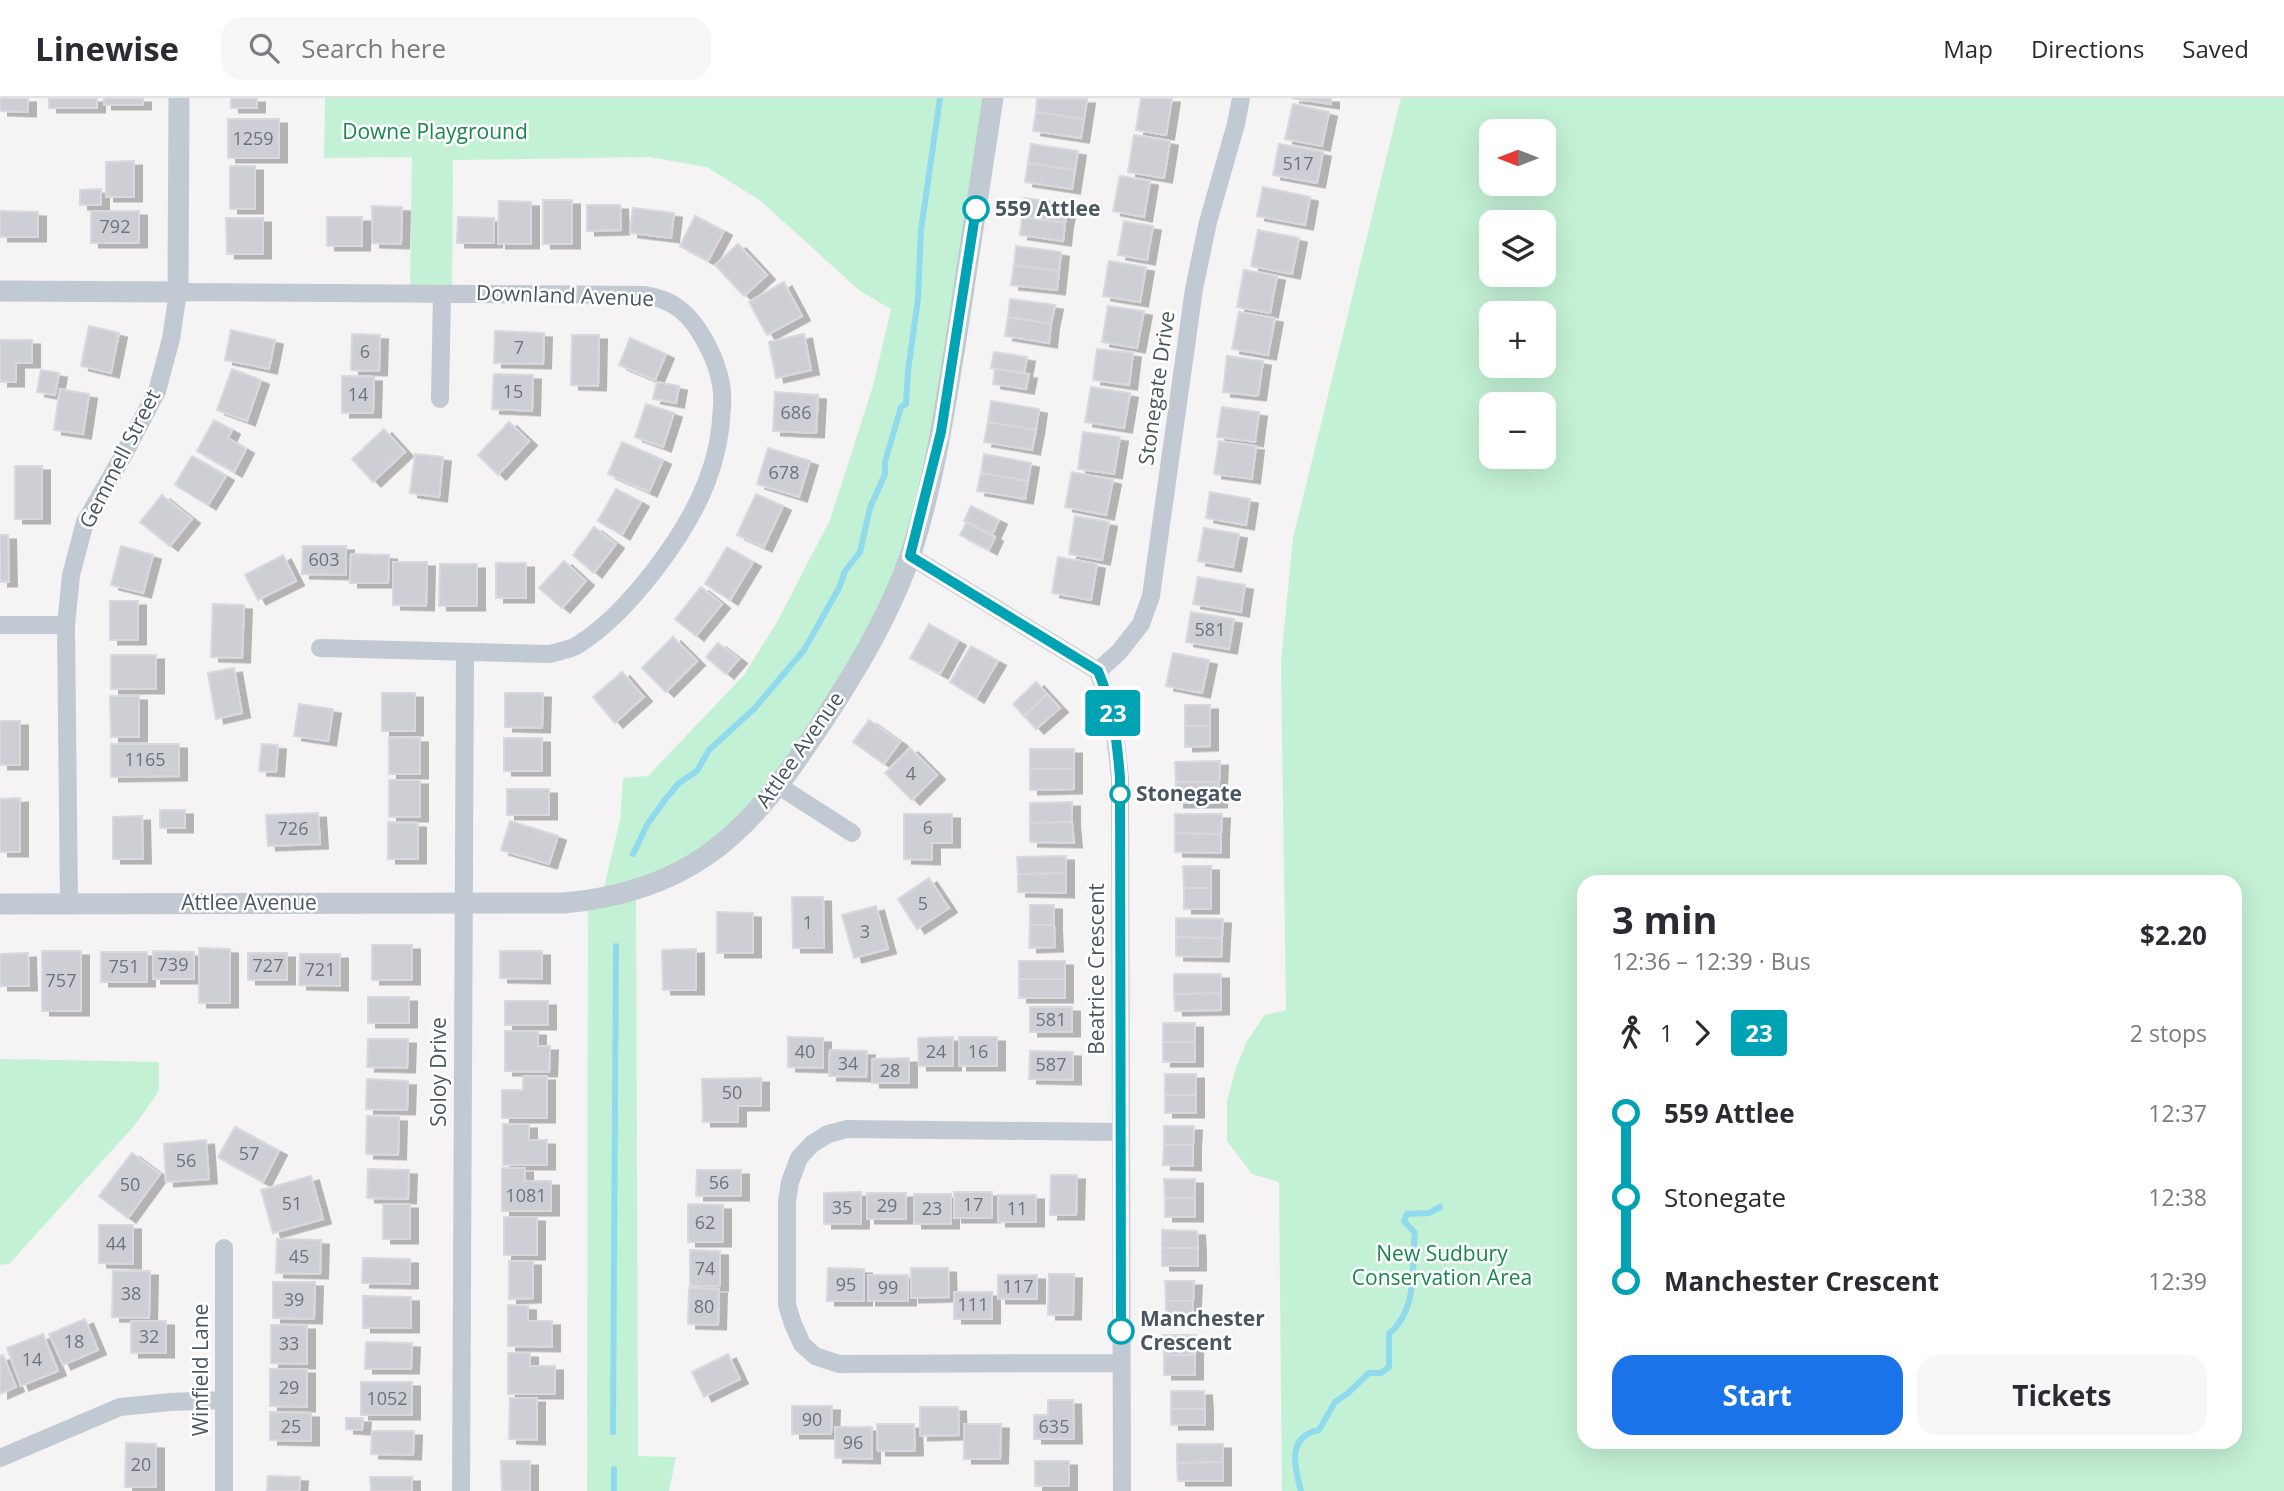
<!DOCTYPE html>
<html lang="en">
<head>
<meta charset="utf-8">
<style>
	:root { --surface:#fff; --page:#f7f7f7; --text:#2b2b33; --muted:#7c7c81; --line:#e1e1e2; --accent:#1a73e8 }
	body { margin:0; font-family:"Open Sans",sans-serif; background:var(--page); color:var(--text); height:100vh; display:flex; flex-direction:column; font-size:26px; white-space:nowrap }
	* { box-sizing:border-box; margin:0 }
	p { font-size:23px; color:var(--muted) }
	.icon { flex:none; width:38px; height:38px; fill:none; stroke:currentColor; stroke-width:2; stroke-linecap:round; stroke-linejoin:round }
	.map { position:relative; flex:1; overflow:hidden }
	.sheet { position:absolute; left:1577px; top:777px; width:665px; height:574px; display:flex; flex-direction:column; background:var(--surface); border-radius:21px; box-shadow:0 7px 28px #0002 }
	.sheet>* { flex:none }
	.badge { padding:0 14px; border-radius:5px; font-size:24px; line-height:46px }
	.needle { width:46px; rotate:270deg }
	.fabs { position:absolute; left:1479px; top:21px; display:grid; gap:14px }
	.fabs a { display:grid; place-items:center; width:77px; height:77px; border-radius:14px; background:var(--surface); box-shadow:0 7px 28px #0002; font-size:35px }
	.map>.badge { position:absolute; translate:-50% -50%; box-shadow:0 0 0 4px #fff }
	.legs { display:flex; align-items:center; gap:10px; height:77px; padding:0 35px; font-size:23px }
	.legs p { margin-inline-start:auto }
	.headline { display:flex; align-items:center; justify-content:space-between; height:119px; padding:0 35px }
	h1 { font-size:38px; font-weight:700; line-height:52px }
	.primary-button { display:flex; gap:14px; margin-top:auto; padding:14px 35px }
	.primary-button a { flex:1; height:80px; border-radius:21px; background:var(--accent); color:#fff; font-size:28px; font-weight:700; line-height:80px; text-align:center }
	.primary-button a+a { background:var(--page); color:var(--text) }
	ul { padding:0 35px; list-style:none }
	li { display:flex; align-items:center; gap:24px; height:84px; font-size:26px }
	li i { display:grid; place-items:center; width:10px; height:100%; margin:0 9px; background:currentColor }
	li i::after { content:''; width:18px; height:18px; margin:-9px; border:5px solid; border-radius:50%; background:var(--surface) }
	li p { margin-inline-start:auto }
	li:first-child i { background:linear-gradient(#0000 50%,currentColor 0) }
	li:last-child i { background:linear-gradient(currentColor 50%,#0000 0) }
	header { display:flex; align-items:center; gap:42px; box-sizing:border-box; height:98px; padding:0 35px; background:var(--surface); border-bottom:2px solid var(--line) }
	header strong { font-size:33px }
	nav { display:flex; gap:38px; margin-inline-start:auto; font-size:24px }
	.search { width:490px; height:63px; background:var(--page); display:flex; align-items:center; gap:18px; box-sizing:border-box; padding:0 24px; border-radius:21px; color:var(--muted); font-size:26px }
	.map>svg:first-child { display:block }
</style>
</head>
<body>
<header>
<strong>Linewise</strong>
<div class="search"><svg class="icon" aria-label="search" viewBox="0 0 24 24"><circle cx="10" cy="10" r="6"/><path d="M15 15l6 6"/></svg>Search here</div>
<nav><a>Map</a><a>Directions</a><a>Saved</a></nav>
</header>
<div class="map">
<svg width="2284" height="1393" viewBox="0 0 2284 1393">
	<defs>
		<filter id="shadow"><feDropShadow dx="8" dy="4.5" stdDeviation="0" flood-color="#0004"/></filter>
	</defs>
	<rect width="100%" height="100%" fill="#f5f3f3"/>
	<path fill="#c3f1d5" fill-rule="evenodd" d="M325,0h669l-83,458 -151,255 -124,81 2,564 38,1 -7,34h-82l1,-589 13,-2 19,-80 3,-42 25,-2 96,-101 33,-53 53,-102 43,-134 18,-77 -31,-18 -99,-90 -54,-34 -58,-10 -196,3 -1,135h-42l2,-138 -88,1z
		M1401,0h883v1393h-1002l-3,-309 -27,-8 -25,-33v-40l9,-33 11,-27 18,-26 21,-5 -5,-349 12,-123zM1544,33v53h-53v-53zM1544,124v53h-53v-53zM1491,215h53v53h-53zM1544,306v53h-53v-53zM2235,784v560h-651v-560z
		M0,961l159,3v29l-25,35 -125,138 -9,1z"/>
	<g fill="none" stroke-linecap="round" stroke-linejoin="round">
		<path stroke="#90daee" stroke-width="6" d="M633,756l14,-29 17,-24 15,-18 18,-12 12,-21 46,-42 49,-58 35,-62 6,-17 15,-19 10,-44 15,-34v-12l16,-55 5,-3 2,-33 10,-72 3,-69 19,-132
			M613,1334l3,-486
			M614,1371v22
			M1301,1393c-7,-25 -14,-55 18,-61l16,-28 12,-8 22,-21h12l8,-6v-33c30,-26 22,-65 26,-101l-11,-12 3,-7 22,-1 11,-6"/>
	</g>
	<path fill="#cdcfd5" stroke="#d7d9de" stroke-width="2" filter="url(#shadow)" d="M0,0h28v14l-28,-1z
		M49,0h48v10h-48z
		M104,0h39v7h-39z
		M231,0h26v10h-26z
		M1037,0l50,1 -3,20 -48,-7z
		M1141,0h31l-6,37 -30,-5z
		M1291,0h40v6z
		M1293,6l36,8 -7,34 -37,-7z
		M1036,14l48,7 -3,19 -48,-7z
		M228,21h51v39h-51z
		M1134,37l36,6 -6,37 -36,-6z
		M1031,46l47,7 -3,19 -47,-7z
		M1279,46l44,8 -6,31 -44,-8z
		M134,63v36h-28v-35z
		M1028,65l47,7 -3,19 -47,-7z
		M230,68h25v43h-25z
		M1120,78l30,5 -6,36 -31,-6z
		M1263,89l47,10 -5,28 -48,-9z
		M101,91v16h-21v-15z
		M1024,100l45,6 -4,19 -43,-6z
		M543,102h29v44h-29z
		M499,103l32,1v42h-33z
		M587,107h33l1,25 -34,1z
		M372,108l30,1 -1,37 -29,-1z
		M633,110l41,5 -3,25 -41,-5z
		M0,113l38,1v25h-38z
		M91,113h48v32h-48z
		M695,118l29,15 -16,30 -28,-15z
		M327,119h35v29h-35z
		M458,119l36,1v25h-37z
		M1022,119l43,6 -2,18 -43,-6z
		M226,120h37v36h-36z
		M1124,123l29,5 -6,34 -29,-5z
		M1258,132l41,8 -7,36 -41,-8z
		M738,146l29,31 -23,21 -29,-31z
		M1016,148l45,6 -2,19 -45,-6z
		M1109,163l37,6 -6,35 -37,-6z
		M1014,167l45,6 -2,19 -46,-5z
		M1244,172l33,6 -7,37 -33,-6z
		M784,184l18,34 -35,19 -18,-33z
		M1010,201l45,6 -4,19 -43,-7z
		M1108,208l36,5 -7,37 -35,-6z
		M1239,214l36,6 -7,37 -36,-6z
		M1008,219l43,7 -2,19 -44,-7z
		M89,228l30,7 -8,40 -30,-7z
		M231,232l44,10 -6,29 -44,-9z
		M495,233l49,2 -1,31 -49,-1z
		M352,236l28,1 -1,36 -28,-1z
		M804,236l7,36 -35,8 -7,-36z
		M572,237h27l-1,51 -27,-1z
		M630,240l36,16 -11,26 -36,-15z
		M0,242h32v23h-16v19h-16z
		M1097,251l36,4 -4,32 -36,-5z
		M994,254l33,5 -3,16 -33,-5z
		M1227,258l36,5 -5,35 -35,-4z
		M232,271l29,11 -14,41 -30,-11z
		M995,271l34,5 -3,15 -33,-5z
		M41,272l18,3 -4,22 -18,-3z
		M494,276l39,1 -1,36 -40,-2z
		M342,278l32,1 -1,36h-31z
		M657,284l22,4 -3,17 -23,-4z
		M1091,289l39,6 -6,35 -39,-6z
		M60,291l29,5 -6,40 -29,-4z
		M775,294l43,3 -2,38 -43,-2z
		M991,303l48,8 -3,21 -48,-8z
		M646,306l28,9 -11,34 -28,-10z
		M1222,309l37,5 -4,30 -38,-5z
		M214,322l18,10 -4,8 18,11 -12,23 -37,-21z
		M509,324l20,19 -31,34 -20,-20z
		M988,324l48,8 -4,20 -48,-8z
		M384,331l21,23 -32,30 -21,-23z
		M1083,334l37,5 -6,37 -36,-5z
		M1219,343l37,5 -4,33 -38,-5z
		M622,344l41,18 -14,32 -41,-18z
		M768,350l42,13 -11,36 -42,-13z
		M415,356l28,3 -4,40 -29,-4z
		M984,356l47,9 -3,18 -47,-8z
		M192,358l34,20 -18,29 -33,-20z
		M15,368h27v53h-27z
		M1072,374l41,8 -7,35 -41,-8z
		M981,375l47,8 -3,18 -48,-8z
		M616,391l25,13 -19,33 -24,-14z
		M1210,394l40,7 -4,26 -40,-7z
		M756,396l27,12 -19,41 -27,-12z
		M162,397l30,24 -22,27 -30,-24z
		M971,408l28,14 -7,15 -28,-14z
		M1075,418l34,6 -7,38 -33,-6z
		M967,424l28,15 -6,13 -29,-15z
		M594,429l22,17 -22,29 -21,-18z
		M1204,430l35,6 -6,33 -35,-6z
		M0,437h8l1,47h-9z
		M121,448l32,9 -10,38 -32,-8z
		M303,448h43v29l-44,-1z
		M727,449l26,15 -23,38 -25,-16z
		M351,456l38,1 -1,28h-38z
		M283,457l13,26 -38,19 -13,-25z
		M1058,459l39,7 -6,36 -39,-7z
		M564,463l22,20 -24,27 -23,-20z
		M393,464h34l-1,44 -33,-1z
		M496,465h30v35h-30z
		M440,466h37v42h-38z
		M1198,479l47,8 -4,27 -48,-8z
		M701,489l21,17 -26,32 -21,-17z
		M110,503h28v39h-28z
		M213,506l31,1 -2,53 -31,-1z
		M1191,514l43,7 -5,30 -43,-7z
		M929,526l29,17 -18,33 -30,-16z
		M673,539l24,24 -31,31 -24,-24z
		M718,545l21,16 -13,15 -20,-17z
		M971,548l27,15 -22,37 -26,-16z
		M1173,555l36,7 -7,33 -36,-7z
		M111,557h45v34h-45z
		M234,570l8,45 -26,6 -8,-46z
		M622,574l22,25 -29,26 -22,-26z
		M1036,584l11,12 -23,22 -11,-12z
		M382,595h33v38h-33z
		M505,595h38l-1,35 -37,-1z
		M1047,596l13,14 -24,21 -12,-13z
		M110,598h29v41h-28z
		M299,606l34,5 -5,32 -34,-5z
		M1185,607h25v21h-25z
		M869,622l31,22 -16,22 -31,-22z
		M0,623h20v44h-20z
		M1185,628h25v20l-25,1z
		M389,639l31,1v36h-31z
		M504,640h38v33h-38z
		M111,646h68v32l-68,1z
		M262,646l16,1 -2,27 -17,-1z
		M910,650l27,27 -25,25 -27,-27z
		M1030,651h44v20h-44z
		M1220,663l-1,21h-43l-1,-20z
		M1030,671h44v20l-44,1z
		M389,682h31v37h-31z
		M1176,684h43v21h-43z
		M507,691h42v26h-42z
		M20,700v54h-20v-53z
		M1072,704v20l-42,1v-20z
		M160,712h25v18h-25z
		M318,715l2,31 -52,2 -2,-31z
		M904,716h48v29h-20v17l-28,-1z
		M1175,716h47l-1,20 -46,-1z
		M142,718l1,43h-30v-42z
		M510,723l48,15 -9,28 -48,-14z
		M388,724l30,1v36h-30z
		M1072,724l2,21 -44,-1v-19z
		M1175,735l46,1v19l-46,-1z
		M1066,758v17l-48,1 -1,-17z
		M1183,768h28v22h-27z
		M1066,775v20l-48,-1v-18z
		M929,780l20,30 -32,21 -19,-30z
		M1184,790h27v21h-27z
		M792,799h31l1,51h-31z
		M1030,807h24v20h-24z
		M876,808l12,43 -34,9 -12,-43z
		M717,814l36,1v40h-36z
		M1176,820l47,1 -1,19 -46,-1z
		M1030,827h24l1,22 -26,1z
		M1176,839l46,1 -1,19 -45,-1z
		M372,847h40v35h-40z
		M199,850l31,1v54h-31z
		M696,851v41h-33l-1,-40z
		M42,853h39v60h-39z
		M153,853l41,1v27h-41z
		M500,853h42v28l-42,-1z
		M101,854h46v30h-46z
		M28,855l1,33h-29v-32z
		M248,855h39v27h-39z
		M300,856h40v32l-41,-1z
		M1019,863h46v18h-46z
		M1174,876h47v19l-47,1z
		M1019,881h46v19h-46z
		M1221,895v17l-46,1 -1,-17z
		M368,899h41v26h-41z
		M505,903h43v24h-43z
		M1030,909h42v25h-42z
		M1163,925h32v19h-32z
		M505,933h33v15h12l-1,26 -44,-1z
		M788,939l35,1v30l-35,-1z
		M953,939v29h-34l-1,-28z
		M959,939h38v29h-38z
		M368,941h40l-1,29 -40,-1z
		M1163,944h32v20h-32z
		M830,952l37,1 -1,26 -37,-1z
		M1030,953l43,1v28l-44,-1z
		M909,960v25h-37v-24z
		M1165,976h31v21h-31z
		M523,978h24v42h-45v-28h21z
		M761,980v28h-23v16h-35l-1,-43z
		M367,981l41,2 -1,29 -41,-1z
		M1165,997h31v18h-31z
		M367,1018l32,1 -1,38 -32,-1z
		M503,1026h26v16h18v25h-44z
		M1164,1028h30l-1,19h-29z
		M235,1029l44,24 -16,31 -45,-25z
		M206,1042l3,39 -43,3 -2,-38z
		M1164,1047h29v21l-30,-1z
		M132,1055l28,21 -32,44 -29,-22z
		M502,1070h23v13h26v30h-49z
		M368,1071l41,1 -1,29 -41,-1z
		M697,1072h44v26h-45z
		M1051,1077h26l-1,40h-26z
		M311,1078l12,43 -50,14 -12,-43z
		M1164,1081h31v19h-30z
		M861,1094v32h-37v-31z
		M954,1094h38v26h-38z
		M867,1095h39v26h-39z
		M914,1096h37v30h-37z
		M998,1097h38v27h-38z
		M1165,1100h30v19h-30z
		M383,1106h27v35h-27z
		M688,1106l35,1v37h-35z
		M504,1119h33v38h-33z
		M99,1127h34v39l-34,-1z
		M1162,1132l35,1 1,17h-36z
		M277,1141l44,1 -1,34 -44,-1z
		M1162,1150h36v18h-36z
		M690,1152l30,1v35h-30z
		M363,1160l47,1v25l-48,-1z
		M509,1163h24v37l-24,1z
		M828,1170l36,1v32h-37z
		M911,1170h37l1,29 -38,1z
		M113,1173h37l-1,47 -37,-1z
		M1049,1176h25l-1,41h-25z
		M868,1177h40v26h-40z
		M998,1177h39v24h-39z
		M1165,1183h29l-1,20h-27z
		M273,1184h42l-1,37 -41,-1z
		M689,1190l30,1 -1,36 -30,-1z
		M954,1194h38v27h-38z
		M363,1198l48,1v31h-48z
		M1166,1203h27v20h-27z
		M508,1207l20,1v15h24v26l-44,-1z
		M85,1221l13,31 -35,15 -14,-31z
		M131,1223h35v32h-35z
		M271,1227h36v39l-36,-1z
		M43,1236l15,37 -37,15 -14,-38z
		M1163,1237h33l-1,20h-31z
		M366,1244l46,1 -1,26h-46z
		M508,1255h22v13h25v28h-47z
		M728,1256l12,25 -36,18 -12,-25z
		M3,1257l13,32 -16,7v-38z
		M1164,1257h31v20h-31z
		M270,1271h37v38l-37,-1z
		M361,1284h51v33h-51z
		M1171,1293h33l1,18h-34z
		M510,1300h27v42l-28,-1z
		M1048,1302h25l1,39h-40v-24h14z
		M792,1308h40l-1,28h-39z
		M920,1309h38l1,28 -39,1z
		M1171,1311h34v16h-34z
		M270,1314l41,1v28l-41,-1z
		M346,1320h17l-1,12 -16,-1z
		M877,1326h37l1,27h-37z
		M964,1326h37l-1,35h-36z
		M835,1329h37v32l-37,-1z
		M372,1333h42l-1,24 -42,-1z
		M126,1345l30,1v43h-31z
		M1177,1346h46v18l-46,1z
		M501,1363h29v30h-28z
		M1035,1363h34v25h-34z
		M1223,1364v19h-45l-1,-18z
		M268,1378l32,1 -1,14h-32z
		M370,1379h42v14h-41z"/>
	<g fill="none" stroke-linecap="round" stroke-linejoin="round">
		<path stroke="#c1cad2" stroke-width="18" d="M440,301l2,-105
			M910,458l188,115 15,45 7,62 2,713
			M0,527h66
			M1098,573l21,-19 22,-28 10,-28 43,-307 14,-67 28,-98 5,-26
			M779,688l73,47
			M69,806l-3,-279 5,-50 14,-53 38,-66 34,-65 14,-52 7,-47 466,3c30,4 47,20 61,46 11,20 19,43 17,66 -1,24 -6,51 -15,74 -21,55 -80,134 -131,165 -8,4 -17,5 -26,8l-230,-6
			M1119,1034l-272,-3 -19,5 -16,10 -13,14 -9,24 -3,19v104l6,19 9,20 13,12 24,8 282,-1
			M0,1360l120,-51 50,-5 53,-2
			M224,1393v-243
			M461,1393l4,-838"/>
		<path stroke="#c1cad2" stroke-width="21" d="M0,193l178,1 1,-194
			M0,806l564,-1c121,-11 180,-64 245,-161 39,-58 78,-120 101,-186 24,-72 35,-148 47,-223 12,-78 24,-157 36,-235"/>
	</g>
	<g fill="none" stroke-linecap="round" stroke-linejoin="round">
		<g stroke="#fff" stroke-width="16">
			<path id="line-1" d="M976,111l-35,223 -31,124 188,115c15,35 19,69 22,107l1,553"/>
		</g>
		<use href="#line-1" stroke="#00a3b4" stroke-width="10"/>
	</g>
	<g fill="#fff" stroke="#00a3b4" stroke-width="3.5">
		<circle cx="976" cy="111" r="12"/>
		<circle cx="1120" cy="696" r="9"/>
		<circle cx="1121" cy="1233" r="12"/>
	</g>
	<g text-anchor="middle" stroke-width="5" stroke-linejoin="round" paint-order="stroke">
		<g font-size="18" fill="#6b747e">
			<text x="253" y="47">1259</text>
			<text x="1298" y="72">517</text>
			<text x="115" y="135">792</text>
			<text x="519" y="256">7</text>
			<text x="365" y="260">6</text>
			<text x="513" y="300">15</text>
			<text x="358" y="303">14</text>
			<text x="796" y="321">686</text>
			<text x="784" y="381">678</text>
			<text x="324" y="468">603</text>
			<text x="1210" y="538">581</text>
			<text x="145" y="668">1165</text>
			<text x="911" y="682">4</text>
			<text x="928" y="736">6</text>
			<text x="293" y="737">726</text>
			<text x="923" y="812">5</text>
			<text x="808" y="831">1</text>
			<text x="865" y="840">3</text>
			<text x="173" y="873">739</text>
			<text x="268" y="874">727</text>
			<text x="124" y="875">751</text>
			<text x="320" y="878">721</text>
			<text x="61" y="889">757</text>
			<text x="1051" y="928">581</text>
			<text x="805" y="960">40</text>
			<text x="936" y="960">24</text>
			<text x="978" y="960">16</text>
			<text x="848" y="972">34</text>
			<text x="1051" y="973">587</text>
			<text x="890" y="979">28</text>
			<text x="732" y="1001">50</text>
			<text x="249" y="1062">57</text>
			<text x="186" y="1069">56</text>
			<text x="719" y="1091">56</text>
			<text x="130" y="1093">50</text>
			<text x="526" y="1104">1081</text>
			<text x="292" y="1112">51</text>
			<text x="973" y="1113">17</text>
			<text x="887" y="1114">29</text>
			<text x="842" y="1116">35</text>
			<text x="932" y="1117">23</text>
			<text x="1017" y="1117">11</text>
			<text x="705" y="1131">62</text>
			<text x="116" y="1152">44</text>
			<text x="299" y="1165">45</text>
			<text x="705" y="1177">74</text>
			<text x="846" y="1193">95</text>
			<text x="1018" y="1195">117</text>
			<text x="888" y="1196">99</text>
			<text x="131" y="1202">38</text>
			<text x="294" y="1208">39</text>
			<text x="973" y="1213">111</text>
			<text x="704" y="1215">80</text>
			<text x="149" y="1245">32</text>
			<text x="74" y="1250">18</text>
			<text x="289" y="1252">33</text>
			<text x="32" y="1268">14</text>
			<text x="289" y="1296">29</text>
			<text x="387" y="1307">1052</text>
			<text x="812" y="1328">90</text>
			<text x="291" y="1335">25</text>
			<text x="1054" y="1335">635</text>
			<text x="853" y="1351">96</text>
			<text x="141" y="1373">20</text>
		</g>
		<g font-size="21" fill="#17864f" stroke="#fff">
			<text x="435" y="41">Downe Playground</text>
			<text x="1442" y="1163">New Sudbury<tspan x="1442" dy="24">Conservation Area</tspan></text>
		</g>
		<g font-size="21" font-weight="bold" fill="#4a5661" stroke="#fff" text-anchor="start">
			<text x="995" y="118">559 Attlee</text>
			<text x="1136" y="703">Stonegate</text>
			<text x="1140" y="1228">Manchester<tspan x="1140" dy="24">Crescent</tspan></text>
		</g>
		<g font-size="21" fill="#4a5661" stroke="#fff">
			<text transform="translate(565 198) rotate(2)" y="7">Downland Avenue</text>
			<text transform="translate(1157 290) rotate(-82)" y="7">Stonegate Drive</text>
			<text transform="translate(120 361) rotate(-63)" y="7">Gemmell Street</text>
			<text transform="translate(800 652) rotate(-55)" y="7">Attlee Avenue</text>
			<text x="249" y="812">Attlee Avenue</text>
			<text transform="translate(1097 871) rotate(-90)" y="7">Beatrice Crescent</text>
			<text transform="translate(439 974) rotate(-90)" y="7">Soloy Drive</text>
			<text transform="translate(201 1272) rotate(-90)" y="7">Winfield Lane</text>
		</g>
	</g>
</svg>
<div class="fabs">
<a><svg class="needle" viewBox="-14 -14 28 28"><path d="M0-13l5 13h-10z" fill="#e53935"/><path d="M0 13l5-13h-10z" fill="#7c7c81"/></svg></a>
<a><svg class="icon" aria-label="layers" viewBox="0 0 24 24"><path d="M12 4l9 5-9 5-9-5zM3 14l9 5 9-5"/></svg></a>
<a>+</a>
<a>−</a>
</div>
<b class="badge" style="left:1113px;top:615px;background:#00a3b4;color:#fff">23</b>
<section class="sheet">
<div class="headline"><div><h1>3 min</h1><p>12:36 – 12:39 · Bus</p></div><b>$2.20</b></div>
<div class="legs"><svg class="icon" aria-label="walk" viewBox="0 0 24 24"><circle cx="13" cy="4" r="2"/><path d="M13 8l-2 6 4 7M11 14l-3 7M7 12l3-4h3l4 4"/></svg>1<svg class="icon" aria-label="forward" viewBox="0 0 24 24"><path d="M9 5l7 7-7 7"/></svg><b class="badge" style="background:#00a3b4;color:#fff">23</b><p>2 stops</p></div>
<ul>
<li><i style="color:#00a3b4"></i><b>559 Attlee</b><p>12:37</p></li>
<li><i style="color:#00a3b4"></i><span>Stonegate</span><p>12:38</p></li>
<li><i style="color:#00a3b4"></i><b>Manchester Crescent</b><p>12:39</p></li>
</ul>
<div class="primary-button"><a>Start</a><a>Tickets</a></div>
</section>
</div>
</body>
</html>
